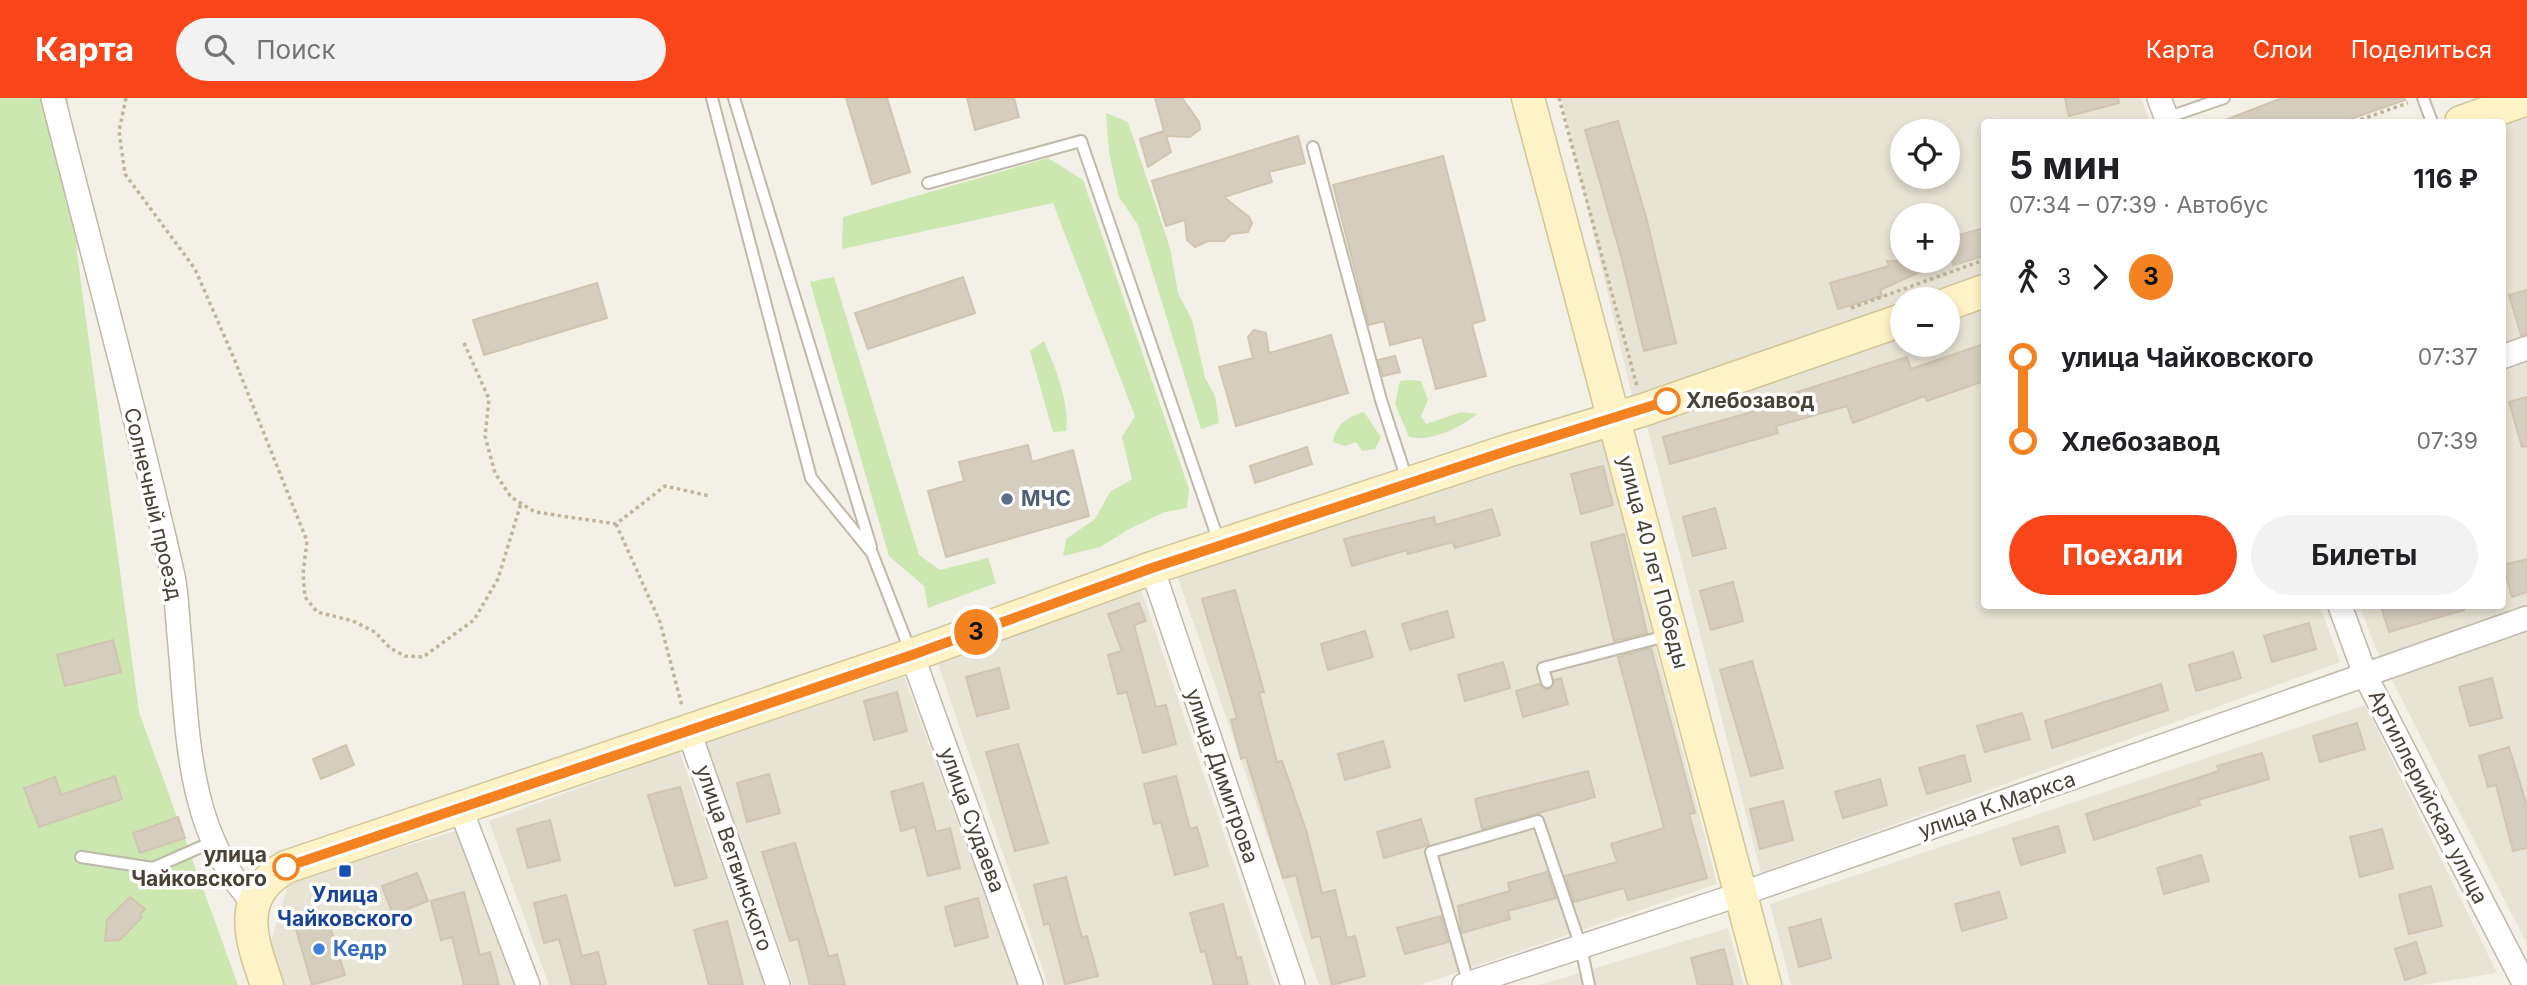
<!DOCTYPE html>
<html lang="ru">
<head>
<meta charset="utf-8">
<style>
	:root { --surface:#fff; --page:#f2f2f2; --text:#202124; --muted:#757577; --accent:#f8461a }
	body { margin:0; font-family:Inter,sans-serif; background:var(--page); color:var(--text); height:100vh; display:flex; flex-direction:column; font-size:26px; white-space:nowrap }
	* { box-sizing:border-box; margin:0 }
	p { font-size:23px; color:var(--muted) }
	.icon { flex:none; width:38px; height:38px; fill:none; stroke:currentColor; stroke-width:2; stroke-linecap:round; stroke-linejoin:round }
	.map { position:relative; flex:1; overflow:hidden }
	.drawer { position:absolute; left:1981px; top:21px; width:525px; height:490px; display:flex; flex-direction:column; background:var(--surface); border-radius:7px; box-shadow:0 4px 10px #0003 }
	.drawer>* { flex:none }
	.badge { padding:0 14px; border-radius:23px; font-size:24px; line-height:46px }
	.tools { position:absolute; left:1890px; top:21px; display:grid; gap:14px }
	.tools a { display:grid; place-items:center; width:70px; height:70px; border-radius:50%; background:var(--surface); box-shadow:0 4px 10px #0003; font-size:35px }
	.map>.badge { position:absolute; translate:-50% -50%; box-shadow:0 0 0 4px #fff }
	.legs { display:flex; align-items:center; gap:10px; height:77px; padding:0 28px; font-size:23px }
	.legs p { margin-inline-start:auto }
	.summary { display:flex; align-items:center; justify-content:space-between; height:119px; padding:0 28px }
	h1 { font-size:38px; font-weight:700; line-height:52px }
	.action { display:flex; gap:14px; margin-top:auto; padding:14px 28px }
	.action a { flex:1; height:80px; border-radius:42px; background:var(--accent); color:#fff; font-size:28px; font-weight:700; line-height:80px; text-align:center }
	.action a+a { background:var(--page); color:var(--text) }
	ul { padding:0 28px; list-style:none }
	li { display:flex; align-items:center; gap:24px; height:84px; font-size:26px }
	li i { display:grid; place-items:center; width:10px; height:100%; margin:0 9px; background:currentColor }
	li i::after { content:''; width:18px; height:18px; margin:-9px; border:5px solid; border-radius:50%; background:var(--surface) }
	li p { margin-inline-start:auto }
	li:first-child i { background:linear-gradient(#0000 50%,currentColor 0) }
	li:last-child i { background:linear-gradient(currentColor 50%,#0000 0) }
	header { display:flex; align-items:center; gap:42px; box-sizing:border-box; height:98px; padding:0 35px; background:var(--accent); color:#fff }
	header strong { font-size:33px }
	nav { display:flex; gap:38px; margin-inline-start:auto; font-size:24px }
	.search { width:490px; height:63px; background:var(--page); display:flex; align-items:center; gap:18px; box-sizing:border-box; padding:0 24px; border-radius:38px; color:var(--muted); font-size:26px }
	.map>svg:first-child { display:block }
</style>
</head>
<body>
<header>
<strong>Карта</strong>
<div class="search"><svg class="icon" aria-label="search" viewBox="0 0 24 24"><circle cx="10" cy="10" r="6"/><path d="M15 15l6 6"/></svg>Поиск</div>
<nav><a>Карта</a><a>Слои</a><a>Поделиться</a></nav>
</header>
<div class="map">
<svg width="2527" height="887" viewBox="0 0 2527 887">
	<rect width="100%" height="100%" fill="#f3f0e7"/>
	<path fill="#e7e3d5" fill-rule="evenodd" d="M1561,0h580l9,24h-166v152l-72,25h-10v4l-270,92zM1902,33h46v46h-46zM1902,117h46v46h-46z
		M2527,16v830l-151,-295 -16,-43h142l1,-483z
		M1984,203v305h336l20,56 -579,211 -116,-455 257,-88v15h46v-31z
		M1600,333l117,453 -297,101h-101l-141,-407z
		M1141,491l134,396h-227l-110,-321z
		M904,579l114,308h-225l-88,-243z
		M2365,607l132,268 -76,12h-630l-21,-81z
		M679,653l86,234h-216l-60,-164z
		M459,732l58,155h-236l-13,-34 21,-70z
		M1728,830l16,57h-204z"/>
	<path fill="#cce7b0" d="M0,0h68l9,155 62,459 99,273h-238z
		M1106,15l22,9 42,126 8,45 14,27 13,58 10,18 4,27 -18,6 -63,-204 -19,-28 -10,-45z
		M1048,60l35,22 106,309 -2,19 -22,4 -34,16 -31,19 -37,9 3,-17 29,-20 15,-27 22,-13 -10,-42 13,-21 -82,-213 -211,46 1,-32z
		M834,179l85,278 21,15 48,-12 8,25 -68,25 -4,-22 -35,-30 -79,-274z
		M1044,243c11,26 26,62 22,90l-13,1 -23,-81z
		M1408,282l13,1 7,19 -7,16 5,8 35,-12 16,2c-18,14 -45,28 -68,23l-14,-33 5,-23z
		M1364,314l17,25 -6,12 -13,2 -6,-9 -11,4 -12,-4c4,-20 14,-24 31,-30z"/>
	<path fill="#d5cdbd" stroke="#d0c5b0" stroke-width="2" d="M846,0h41l23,74 -38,12z
		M967,0h47l5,19 -44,13z
		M1155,0h27l17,24 1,7 -10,8 -24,-1 5,16 -23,15 -8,-28 24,-8z
		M2065,0h53l1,5 -50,13z
		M2282,0h123v2l-63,22h-122z
		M1618,23l29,100 29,122 -32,8 -23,-95 -36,-126z
		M1298,38l7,27 -36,9 3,10 -48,15 25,20 3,6 -4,9 -17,2 -7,7h-16l-13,6 -8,-7 -2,-20 -19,6 -14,-45z
		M1443,58l42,164 -13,4 14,52 -50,13 -14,-52 -32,8 -6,-24 -15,4 -36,-140z
		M1984,130v28l-31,9 -2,-8 -3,2v-21z
		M1887,163h57l-64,29 2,6 -44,13 -8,-26 59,-17z
		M963,179l12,36 -107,36 -13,-36z
		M597,185l10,35 -123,37 -11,-35z
		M2527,192v44l-6,1 -12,-40z
		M1254,232l12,3 3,20 62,-18 17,58 -112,33 -17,-59 34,-9 -5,-21z
		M1984,246v37l-57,20 -2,-5 -72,27 -6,-17 -71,20 2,7 -108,31 -7,-27 124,-35 -2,-6 122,-39 4,12z
		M1395,258l5,16 -17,4 -5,-16z
		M2527,299v49l-5,1 -13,-45z
		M1028,347l4,17 41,-12 16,66 -143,41 -18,-66 36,-10 -5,-19z
		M1307,349l5,17 -57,19 -5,-17z
		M1603,368l10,39 -32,9 -10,-40z
		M1715,410l11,40 -33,8 -10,-39z
		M1492,411l8,26 -45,13 -2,-6 -45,12 -1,-4 -55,16 -8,-27 90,-22 2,8z
		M1624,436l23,99 -33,8 -23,-98z
		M2527,461v33l-15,5 -9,-32z
		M1733,484l10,39 -32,9 -11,-39z
		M1235,492l29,102 -5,1 18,69 5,-1 24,69 16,63 13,-3 12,48 8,-2 10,40 -33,9 -12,-49 -8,2 -16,-63 -13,3 -37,-121 -5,2 -10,-39 6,-2 -35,-119z
		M1139,505l7,18 -12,4 22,82 10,-2 10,39 -33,9 -16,-61 -9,2 -10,-39 14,-4 -14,-37z
		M2381,508h83v4l-75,22z
		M1447,513l7,26 -44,13 -8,-26z
		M2309,525l7,26 -44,13 -8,-26z
		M1365,533l8,26 -45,13 -7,-26z
		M113,542l8,32 -56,14 -8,-31z
		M1651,550l44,165 -6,1 18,64 -79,22 -4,-12 -50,14 -9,-26 52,-14 -6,-18 53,-16 -46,-171z
		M2233,554l8,26 -45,13 -7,-26z
		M1752,563l31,107 -32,8 -31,-106z
		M1503,564l7,26 -45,13 -7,-26z
		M999,570l10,40 -32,8 -11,-39z
		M1561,580l7,26 -45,13 -7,-26 23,-7 5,5h6l4,-9z
		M2492,580l10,40 -32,8 -11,-39z
		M2161,586l7,26 -116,38 -7,-27z
		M897,594l10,39 -33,9 -10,-39z
		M2022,615l8,26 -45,13 -8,-26z
		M2357,625l8,26 -45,13 -7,-26z
		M1383,643l7,26 -45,13 -7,-26z
		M1018,646l30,99 -33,8 -29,-99z
		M346,647l8,20 -33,14 -8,-20z
		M2509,649l18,59v42l-14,3 -17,-66 -8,2 -9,-31z
		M2262,655l7,26 -71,21 2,5 -106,35 -8,-26 133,-43 -2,-5z
		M1964,657l7,26 -44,13 -8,-26z
		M1588,673l7,26 -113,32 -7,-30z
		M769,676l11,39 -33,9 -10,-39z
		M115,678l7,23 -83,28 -15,-39 31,-11 6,18z
		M1176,678l14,53 7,-2 11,39 -33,9 -14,-53 -7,2 -10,-40z
		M1880,681l7,26 -44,13 -8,-26z
		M923,685l13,49 14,-4 10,40 -32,8 -13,-49 -14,4 -10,-39z
		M680,689l27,91 -32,8 -27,-91z
		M1783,703l10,39 -33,9 -10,-40z
		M178,719l7,21 -45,15 -7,-20z
		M1421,721l8,26 -45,13 -7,-26z
		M550,722l10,40 -32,8 -11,-39z
		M2058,728l7,26 -44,13 -8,-26z
		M2382,731l11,39 -33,9 -10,-40z
		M795,745l34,114 8,-3 8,31h-35l-12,-46 -8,2 -28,-89z
		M2201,757l8,26 -45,13 -7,-26z
		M1547,774l9,26 -48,13 2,8 -48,14 -4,-27 52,-15 -2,-8z
		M417,775l11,28 -35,14 -11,-29z
		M1066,779l16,61 5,-2 11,40 -33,8 -16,-61 -5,2 -10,-40z
		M2431,788l11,40 -33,8 -10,-39z
		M464,794l16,63 10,-3 9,33h-35l-12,-48 -11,3 -10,-39z
		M1999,794l8,26 -45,13 -7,-27z
		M566,797l16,61 16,-4 8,33h-34l-13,-46 -15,4 -10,-40z
		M130,799l15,12 -5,6 2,2 -22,23 -15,1 2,-21z
		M978,800l10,39 -33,9 -10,-39z
		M1223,806l14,54 4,-1 7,28h-34l-9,-34 -4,1 -11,-39z
		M326,815l19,62 -33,10 -18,-63z
		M1441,818l7,26 -43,12 -8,-26z
		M1821,821l10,39 -32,9 -10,-39z
		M727,823l16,64h-34l-15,-55z
		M2416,844l10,31 -21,7 -10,-31z
		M1724,851l9,36h-35l-7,-27z"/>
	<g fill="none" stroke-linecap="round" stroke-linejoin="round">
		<g stroke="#bfb9aa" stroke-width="14">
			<path id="lane" d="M712,0l99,380 61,75 39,100
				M734,0l137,449
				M2423,0l9,24
				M2166,20l58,-20
				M1313,49l68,253 27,83
				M928,85l153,-42 138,401
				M1547,584l-4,-14 127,-33
				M81,759l72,11 59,-26
				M1469,887l-38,-133 107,-31 43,126 8,38"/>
		</g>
		<g stroke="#bfb9aa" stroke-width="26">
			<path id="street" d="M53,0c40,159 84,318 120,478 4,19 4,39 6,58 9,92 6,198 75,269
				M2159,0l9,24
				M2502,259l25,-9
				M1152,470l141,417
				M2340,508l26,71 159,308
				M912,557l119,330
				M689,634l89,253
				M461,712l67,175
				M1464,887l277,-91 786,-276"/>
		</g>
		<g stroke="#d3c698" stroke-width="35">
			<path id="secondary" d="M1528,0l237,887
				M2461,24l66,-23
				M1948,206l36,-13
				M267,887c-16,-46 -32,-88 19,-118l626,-212 240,-87 355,-117 136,-41 259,-90"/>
		</g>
		<path stroke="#c0b59b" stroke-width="3.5" stroke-dasharray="3.5 3.5" stroke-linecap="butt" d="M126,0l-7,33 6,43 70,95 38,87 74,185 -4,33 2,23 12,15 36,9 22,11 15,16 15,8 18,1 51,-37 24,-41 23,-76
			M1559,0l78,288
			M2354,24l54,-19
			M1851,210l133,-48
			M464,245l25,56 -4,37 10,37 16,24 24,15 81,12 49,-38 45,10
			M616,426l44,98 22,84"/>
		<use href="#lane" stroke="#fff" stroke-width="10"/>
		<use href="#street" stroke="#fff" stroke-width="23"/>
		<use href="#secondary" stroke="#fef3c7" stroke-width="32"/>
	</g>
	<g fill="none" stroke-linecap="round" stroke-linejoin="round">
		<g stroke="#fff" stroke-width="16">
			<path id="line-1" d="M286,769l626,-212 240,-87 355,-117 160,-50"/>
		</g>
		<use href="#line-1" stroke="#f58220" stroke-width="10"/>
	</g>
	<g fill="#fff" stroke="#f58220" stroke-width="3.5">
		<circle cx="1667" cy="303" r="12"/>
		<circle cx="286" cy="769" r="12"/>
	</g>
	<circle fill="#5c6f8a" stroke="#fff" stroke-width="2.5" cx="1007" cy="401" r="7"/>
	<rect fill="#1a4fb4" stroke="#fff" stroke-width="2.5" x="338" y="766" width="14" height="14" rx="3.5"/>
	<circle fill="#3f7fe0" stroke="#fff" stroke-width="2.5" cx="319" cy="851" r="7"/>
	<g text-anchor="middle" stroke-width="7" stroke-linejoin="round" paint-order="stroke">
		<g font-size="21" font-weight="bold" fill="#474136" stroke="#fff" text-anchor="start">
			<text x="1686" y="310">Хлебозавод</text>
			<text x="267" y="764" text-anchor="end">улица<tspan x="267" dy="24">Чайковского</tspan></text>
		</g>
		<g font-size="21" font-weight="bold" fill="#4e5e75" stroke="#fff" text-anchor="start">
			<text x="1021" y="408">МЧС</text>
		</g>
		<g font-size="21" fill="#474136" stroke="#fff">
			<text transform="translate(153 406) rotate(77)" y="7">Солнечный проезд</text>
			<text transform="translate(1653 464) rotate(75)" y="7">улица 40 лет Победы</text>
			<text transform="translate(1222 678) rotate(71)" y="7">улица Димитрова</text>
			<text transform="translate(2428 699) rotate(63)" y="7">Артиллерийская улица</text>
			<text transform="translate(1997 707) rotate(-19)" y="7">улица К.Маркса</text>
			<text transform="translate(972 722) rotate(70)" y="7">улица Судаева</text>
			<text transform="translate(734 760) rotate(71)" y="7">улица Ветвинского</text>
		</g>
		<g font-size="21" font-weight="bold" fill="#164399" stroke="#fff">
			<text x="345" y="804">Улица<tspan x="345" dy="24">Чайковского</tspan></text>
		</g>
		<g font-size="21" font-weight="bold" fill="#366cbe" stroke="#fff" text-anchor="start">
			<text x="333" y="858">Кедр</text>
		</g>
	</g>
</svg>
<div class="tools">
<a><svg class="icon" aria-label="locate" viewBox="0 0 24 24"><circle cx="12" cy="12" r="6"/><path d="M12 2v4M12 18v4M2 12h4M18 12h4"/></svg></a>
<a>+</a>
<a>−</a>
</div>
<b class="badge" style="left:976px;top:534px;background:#f58220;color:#111">3</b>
<section class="drawer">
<div class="summary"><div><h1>5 мин</h1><p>07:34 – 07:39 · Автобус</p></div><b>116 ₽</b></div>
<div class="legs"><svg class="icon" aria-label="walk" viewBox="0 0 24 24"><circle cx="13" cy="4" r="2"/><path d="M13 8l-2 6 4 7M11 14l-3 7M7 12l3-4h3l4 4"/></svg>3<svg class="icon" aria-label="forward" viewBox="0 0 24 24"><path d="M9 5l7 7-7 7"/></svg><b class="badge" style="background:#f58220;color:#111">3</b></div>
<ul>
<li><i style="color:#f58220"></i><b>улица Чайковского</b><p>07:37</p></li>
<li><i style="color:#f58220"></i><b>Хлебозавод</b><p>07:39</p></li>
</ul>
<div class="action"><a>Поехали</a><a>Билеты</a></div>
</section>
</div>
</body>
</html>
